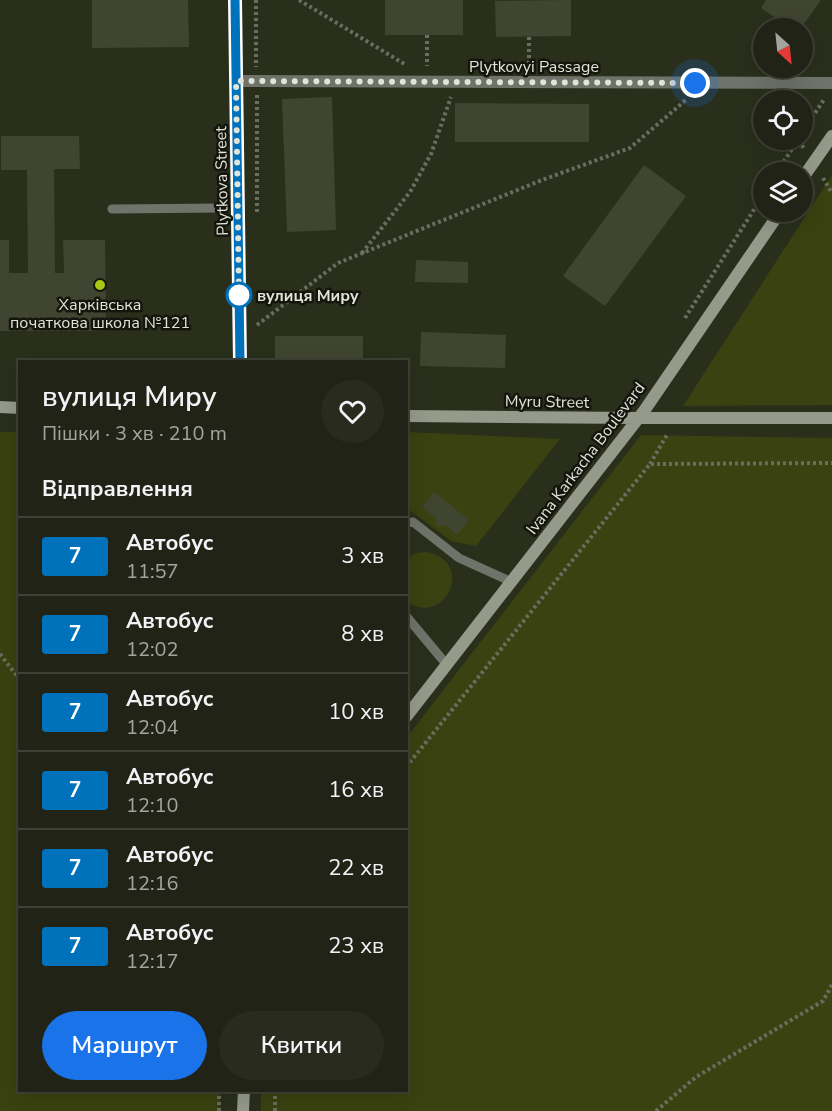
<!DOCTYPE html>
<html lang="uk">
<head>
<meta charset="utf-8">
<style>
	:root { --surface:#202315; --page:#282b1e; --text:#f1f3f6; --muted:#a2a4a0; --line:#3d4034; --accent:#1a73e8 }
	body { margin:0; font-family:"Nunito Sans",sans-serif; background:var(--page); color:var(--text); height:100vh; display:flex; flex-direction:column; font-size:22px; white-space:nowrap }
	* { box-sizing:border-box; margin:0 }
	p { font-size:20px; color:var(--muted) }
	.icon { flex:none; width:33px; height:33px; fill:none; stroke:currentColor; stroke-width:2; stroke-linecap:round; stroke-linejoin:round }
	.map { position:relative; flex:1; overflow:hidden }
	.panel { position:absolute; left:18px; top:360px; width:390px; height:732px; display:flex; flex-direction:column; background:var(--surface); border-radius:0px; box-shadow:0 6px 24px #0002,0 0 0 2px var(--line) }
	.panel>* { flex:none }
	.badge { padding:0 12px; border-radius:4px; font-size:21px; line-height:39px }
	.needle { width:39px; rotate:153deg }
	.buttons { position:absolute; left:753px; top:18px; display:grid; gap:12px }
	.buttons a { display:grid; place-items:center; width:60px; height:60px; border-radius:50%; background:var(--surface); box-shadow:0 6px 24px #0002,0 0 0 2px var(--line); font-size:30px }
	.you { position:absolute; width:30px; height:30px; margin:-15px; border:4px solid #fff; border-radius:50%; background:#1a73e8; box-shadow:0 0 0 9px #1a73e833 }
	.map>.badge { position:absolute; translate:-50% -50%; box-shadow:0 0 0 3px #fff }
	h2 { padding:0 24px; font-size:22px; line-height:54px }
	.round { display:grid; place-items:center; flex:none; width:63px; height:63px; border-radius:32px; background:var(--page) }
	.head { display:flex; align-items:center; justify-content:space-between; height:102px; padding:0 24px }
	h1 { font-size:28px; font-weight:600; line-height:45px }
	.button { display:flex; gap:12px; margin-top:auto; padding:12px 24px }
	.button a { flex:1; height:69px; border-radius:36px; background:var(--accent); color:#fff; font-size:24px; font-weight:600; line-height:69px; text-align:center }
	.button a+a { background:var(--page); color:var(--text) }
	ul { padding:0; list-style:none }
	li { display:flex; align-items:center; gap:18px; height:78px; padding:0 24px; border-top:2px solid var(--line) }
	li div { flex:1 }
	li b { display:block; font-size:22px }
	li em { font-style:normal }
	li .badge { min-width:66px; font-weight:700; text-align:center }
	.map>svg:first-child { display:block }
</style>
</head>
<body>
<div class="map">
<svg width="832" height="1111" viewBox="0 0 832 1111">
	<rect width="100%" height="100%" fill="#2a2f1c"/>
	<path fill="#394210" d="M832,175v230l-149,1z
		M0,432h20v658l200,1v20h-220z
		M406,432l154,7 -84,107 -25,-5 -44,-33z
		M641,435l191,3v673h-571v-20l145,-1 1,-353z
		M426,552c52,10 17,77 -20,49l1,-42 9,-6z"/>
	<path fill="#404531" d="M92,0h96l1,47 -97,1z
		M385,0h78v35h-78z
		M571,0v36l-75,1 -1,-36z
		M766,0h55l-20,28h-11l-29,-20z
		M332,97l4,133 -49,2 -5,-133z
		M455,103l134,1v38h-134z
		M1,136h78l1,33h-26l1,104h9l-1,-33h42l1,91h-106v-91h9v33h19l-1,-103h-26z
		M644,165l42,31 -81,110 -42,-30z
		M416,260l52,2v21l-53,-1z
		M421,332l85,3 -1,33 -85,-2z
		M275,336h88v26h-88z
		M434,492l35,28 -12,15 -12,-10 -8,1 -1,-8 -14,-11z"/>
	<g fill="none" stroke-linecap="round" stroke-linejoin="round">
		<path stroke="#6a6e5e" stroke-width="4" stroke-dasharray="3 3" stroke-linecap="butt" d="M256,0v67
			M299,0l107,65
			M427,35v31
			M529,37v29
			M257,95v119
			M802,133l23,-35
			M799,140l5,9
			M777,172l21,-32
			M823,178l9,15
			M362,253l48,-61 21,-38 20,-57
			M685,318l79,-124
			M257,325l81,-62 204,-83 88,-32 57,-49
			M650,464l18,-31
			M0,654l20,26
			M406,767l244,-303 182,-1
			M219,1090v21
			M275,1090v21
			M656,1111l40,-34 127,-76 9,-16"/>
		<path stroke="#707369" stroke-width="9" d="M112,209l111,-1
			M406,523l7,-1 46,36 53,24
			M406,616l41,49"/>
		<path stroke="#707369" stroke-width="12" d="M236,81l596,2"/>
		<path stroke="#969a8b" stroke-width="12" d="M235,0l5,362
			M802,179l30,-43
			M0,407l20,1
			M406,416l232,2h194
			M406,717l238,-306 136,-199
			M243,1111l1,-21"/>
	</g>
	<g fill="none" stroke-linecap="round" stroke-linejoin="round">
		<g stroke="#fff" stroke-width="14">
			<path id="line" d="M235,0l5,362"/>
		</g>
		<use href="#line" stroke="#0072bc" stroke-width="9"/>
		<path stroke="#e1e4d8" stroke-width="6" stroke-dasharray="0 10.8" d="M239,295v4l-3,-218 459,2"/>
	</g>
	<circle fill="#abc716" stroke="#14160d" stroke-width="2" cx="100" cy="285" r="6"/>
	<circle fill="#fff" stroke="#0072bc" stroke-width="3" cx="239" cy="295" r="12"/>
	<g text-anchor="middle" stroke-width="5" stroke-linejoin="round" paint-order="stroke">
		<g font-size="16" fill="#e1e4d8" stroke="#14160d">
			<text x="534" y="72">Plytkovyi Passage</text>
			<text transform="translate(221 181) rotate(-91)" y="6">Plytkova Street</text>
			<text transform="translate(547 401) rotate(1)" y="6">Myru Street</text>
			<text transform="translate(585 458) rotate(-53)" y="6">Ivana Karkacha Boulevard</text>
		</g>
		<g font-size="16" font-weight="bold" fill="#e1e4d8" stroke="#14160d" text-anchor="start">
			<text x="257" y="301">вулиця Миру</text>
		</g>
		<g font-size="16" fill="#e1e4d8" stroke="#14160d">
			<text x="100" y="310">Харківська<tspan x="100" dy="18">початкова школа №121</tspan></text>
		</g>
	</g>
</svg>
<div class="buttons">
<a><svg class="needle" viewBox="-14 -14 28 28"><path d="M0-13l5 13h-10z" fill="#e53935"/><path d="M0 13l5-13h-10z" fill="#a2a4a0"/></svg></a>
<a><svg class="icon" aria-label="locate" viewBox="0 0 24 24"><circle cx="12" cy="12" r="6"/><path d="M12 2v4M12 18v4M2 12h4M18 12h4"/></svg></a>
<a><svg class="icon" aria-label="layers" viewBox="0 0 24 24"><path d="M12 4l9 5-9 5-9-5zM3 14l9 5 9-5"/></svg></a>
</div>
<div class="you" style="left:695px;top:83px"></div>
<section class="panel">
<div class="head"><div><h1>вулиця Миру</h1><p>Пішки · 3 хв · 210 m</p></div><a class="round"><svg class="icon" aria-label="heart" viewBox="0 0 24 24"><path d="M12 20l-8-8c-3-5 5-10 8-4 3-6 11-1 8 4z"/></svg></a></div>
<h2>Відправлення</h2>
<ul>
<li><span class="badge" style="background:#0072bc;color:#fff">7</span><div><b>Автобус</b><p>11:57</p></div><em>3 хв</em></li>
<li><span class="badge" style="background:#0072bc;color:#fff">7</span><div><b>Автобус</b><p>12:02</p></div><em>8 хв</em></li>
<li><span class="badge" style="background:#0072bc;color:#fff">7</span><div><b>Автобус</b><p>12:04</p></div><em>10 хв</em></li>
<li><span class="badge" style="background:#0072bc;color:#fff">7</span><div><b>Автобус</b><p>12:10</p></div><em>16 хв</em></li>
<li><span class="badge" style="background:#0072bc;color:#fff">7</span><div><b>Автобус</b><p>12:16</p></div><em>22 хв</em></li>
<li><span class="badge" style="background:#0072bc;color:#fff">7</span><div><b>Автобус</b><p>12:17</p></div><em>23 хв</em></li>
</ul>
<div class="button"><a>Маршрут</a><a>Квитки</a></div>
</section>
</div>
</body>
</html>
